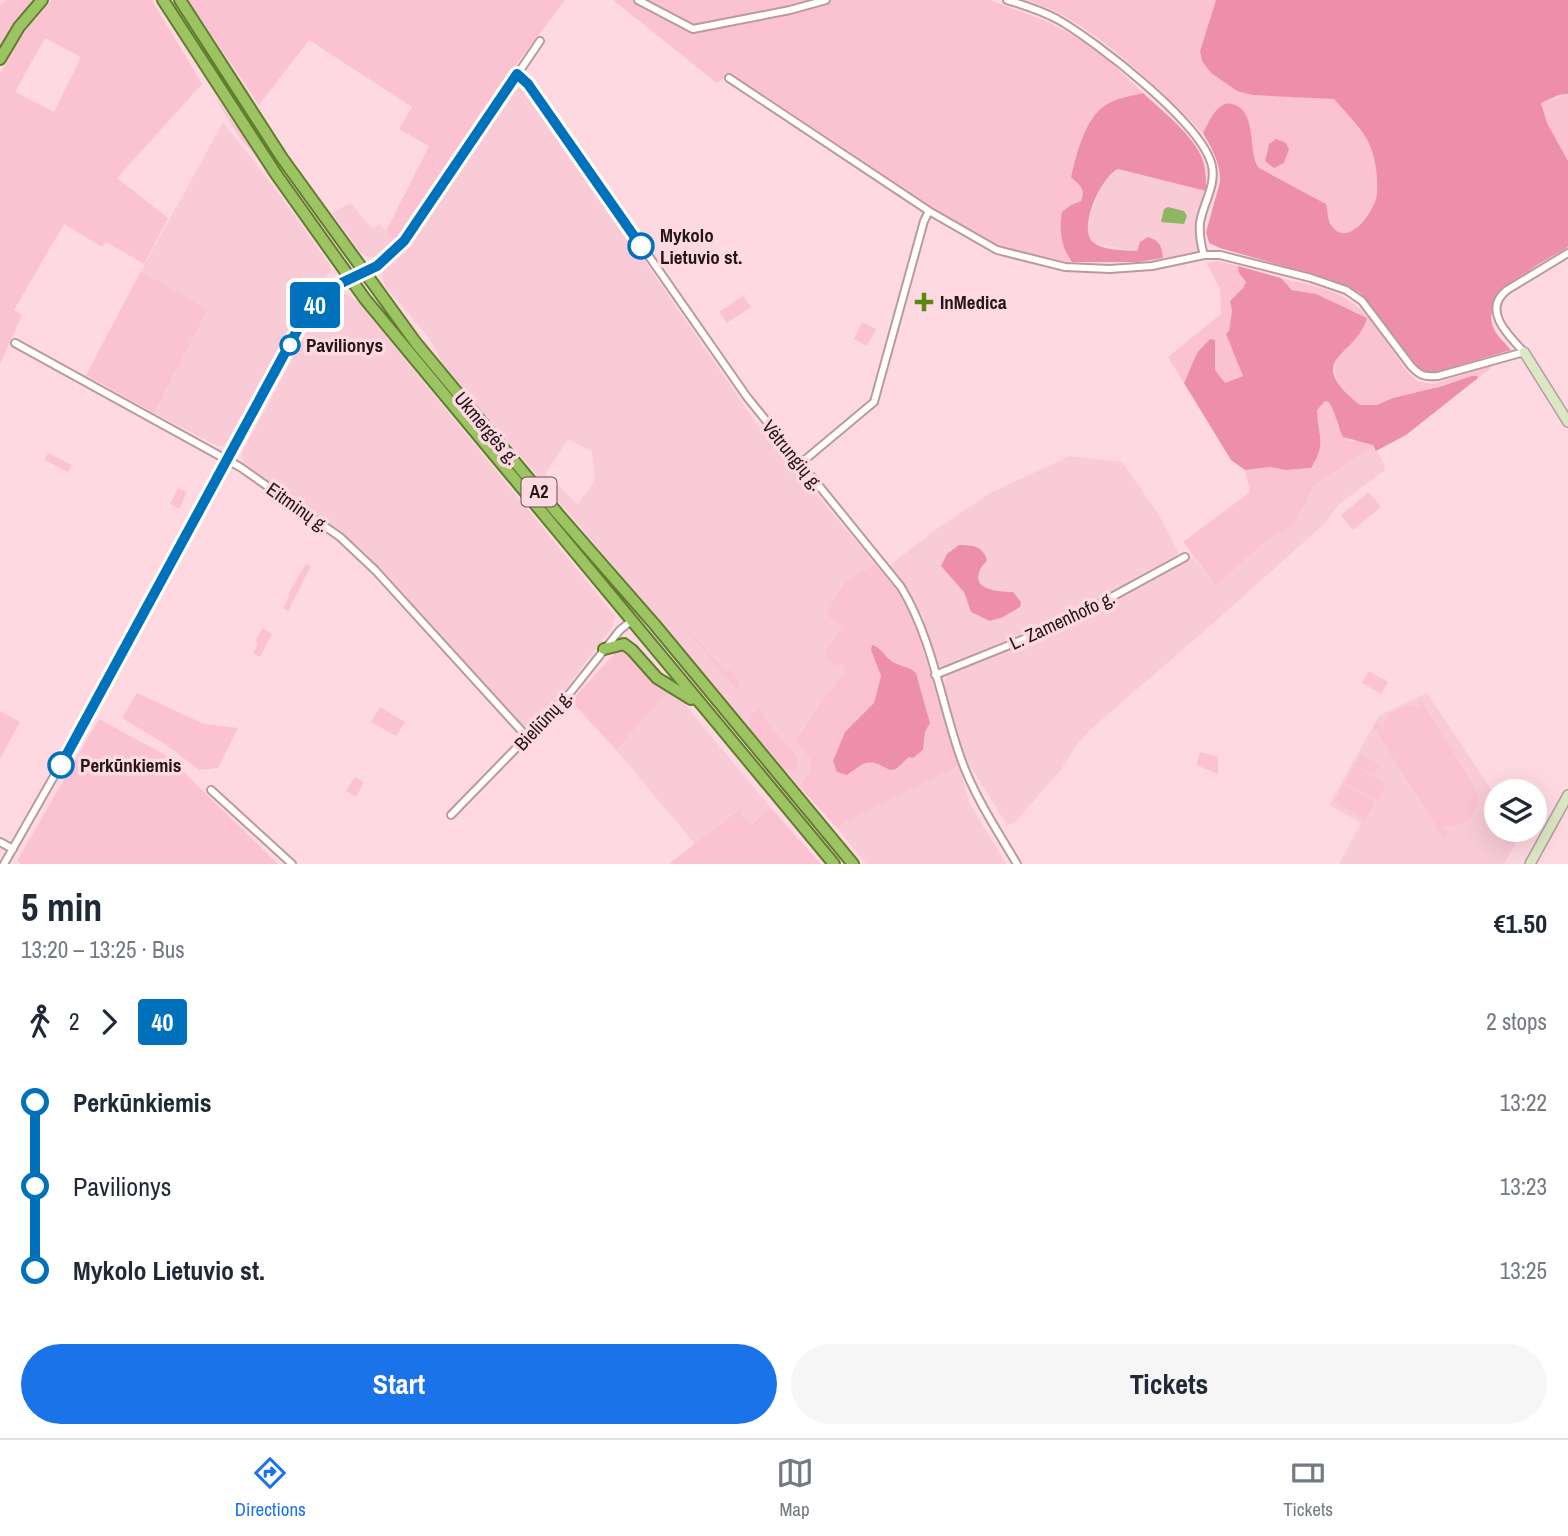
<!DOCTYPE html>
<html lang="en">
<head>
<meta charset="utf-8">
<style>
	:root { --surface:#fff; --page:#f6f6f7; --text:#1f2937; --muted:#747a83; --line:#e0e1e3; --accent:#1a73e8 }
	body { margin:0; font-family:"Archivo Narrow",sans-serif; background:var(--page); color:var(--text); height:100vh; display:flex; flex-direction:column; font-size:26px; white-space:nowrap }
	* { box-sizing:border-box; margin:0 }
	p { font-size:23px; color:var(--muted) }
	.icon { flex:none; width:38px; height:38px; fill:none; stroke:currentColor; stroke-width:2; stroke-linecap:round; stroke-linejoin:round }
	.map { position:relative; height:864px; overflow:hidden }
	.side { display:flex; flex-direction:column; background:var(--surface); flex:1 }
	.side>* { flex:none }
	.badge { padding:0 14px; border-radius:5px; font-size:24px; line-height:46px }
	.tools { position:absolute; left:1484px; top:779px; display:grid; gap:14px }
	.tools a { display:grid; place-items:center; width:63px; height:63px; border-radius:50%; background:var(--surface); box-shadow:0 7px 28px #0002; font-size:35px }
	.map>.badge { position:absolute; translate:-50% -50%; box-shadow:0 0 0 4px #fff }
	.legs { display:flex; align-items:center; gap:10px; height:77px; padding:0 21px; font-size:23px }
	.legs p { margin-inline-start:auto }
	.head { display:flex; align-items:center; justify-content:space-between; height:119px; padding:0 21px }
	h1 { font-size:38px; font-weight:800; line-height:52px }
	.button { display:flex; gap:14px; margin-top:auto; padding:14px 21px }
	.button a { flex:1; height:80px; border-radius:42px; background:var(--accent); color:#fff; font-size:28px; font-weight:800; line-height:80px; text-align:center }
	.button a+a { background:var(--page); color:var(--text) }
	ul { padding:0 21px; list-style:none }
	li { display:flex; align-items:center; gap:24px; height:84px; font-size:26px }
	li i { display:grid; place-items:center; width:10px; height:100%; margin:0 9px; background:currentColor }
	li i::after { content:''; width:18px; height:18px; margin:-9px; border:5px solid; border-radius:50%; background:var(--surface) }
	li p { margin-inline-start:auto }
	li:first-child i { background:linear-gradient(#0000 50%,currentColor 0) }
	li:last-child i { background:linear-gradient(currentColor 50%,#0000 0) }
	.tabs { display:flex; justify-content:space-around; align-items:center; height:98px; border-top:2px solid var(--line); background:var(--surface); font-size:19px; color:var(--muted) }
	.tabs a { display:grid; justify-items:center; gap:4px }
	.tabs .current { color:var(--accent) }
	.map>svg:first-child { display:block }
</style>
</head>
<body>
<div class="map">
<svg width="1568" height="864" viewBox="0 0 1568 864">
	<rect width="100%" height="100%" fill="#fed9e2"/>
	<path fill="#f8cbd7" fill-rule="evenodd" d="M521,88l6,3 228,330 120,143 -19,10 -30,39 16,14 -17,24 13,15 2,-2 5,5 -50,70 16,21 -1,11 -11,15 -356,-422 -13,-25 -45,-53 -3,-11 4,-9 19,-20 105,-154zM568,439l24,13 3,29 -17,23 -33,-30z
		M223,122l51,65 56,78 1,6 -24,28 -80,143 -4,4h-6l-63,-33 54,-104 -67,-38z
		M1118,169l88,22 -9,29 1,23 3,9 -38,6 -1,-12 -25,5 -42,-7 -8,-8v-13l18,-46z
		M350,203l23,26 6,-5 18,19 -15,12 -7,2 -10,-1 -5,-4 -28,-39z
		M346,294l11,7 258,315 -2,10 -52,69 -34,32h-3l-160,-176 -120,-86 -3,-10 61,-115 26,-39 9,-6z
		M1373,445l12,20v5l-46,34 -15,20 -131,117 -101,87 -15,16 -16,26 -47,53 -7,2 -41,-66 -22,-72 2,-10 144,-63 103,-57 23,29 48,-44 30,-17 20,-39z
		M1070,456l52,6 37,53 20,39 -113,63 -116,49h-10l-5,-6 -13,-45 -22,-37 -11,-12 46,-36 55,-37z
		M670,690l9,7 91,110 -20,18 -13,-15 -42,34 -79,-94z
		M1427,693l69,104v33h22l3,4 -17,30h-165l22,-41 -32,-18 50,-89z
		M959,766l10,36 37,62h-140l-30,-37z"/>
	<path fill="#fbc2d1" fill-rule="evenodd" d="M6,0h26l-32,47v-42z
		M52,0h100l50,84 -85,94 51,40 -24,46 -38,-22 -4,5 -38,-23 -50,86 8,5 -22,49v-290l22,-39zM45,38l36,19 -27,55 -39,-20z
		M188,0h377l-56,74 -55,87 -57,82 -11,-12 43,-85 -30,-17 13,-22 -103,-67 -50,65z
		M613,0h377l61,23 30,17 20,13 42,40c-10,3 -22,4 -32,9 -25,11 -34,50 -40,74 8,9 14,12 10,25l-10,4 -4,50 5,7c-33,-2 -67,-10 -96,-26l-245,-163 -14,10z
		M1026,0h190l-16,51 2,10 9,12 26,18 15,4 82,3c10,13 31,33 36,48 6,14 8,33 7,48 -2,17 -29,56 -46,31 -4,-6 -3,-15 -5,-21l-67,-36 -27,-64 -14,4 -15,25c-40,-40 -96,-96 -147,-121 -9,-5 -20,-8 -30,-12zM1272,140l14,3 3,6 -24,7z
		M213,94l46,63v2l-19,-21z
		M1568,94v67l-21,-38 -6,-20z
		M1217,261l21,5 1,7 7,8 -3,7 -13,13 2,10 -3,20 14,45 -18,8 -10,-14v-30l-18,13 -13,30 -16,-26 53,-43 -1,-25 -13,-26z
		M141,271l67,38 -54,104 -68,-38z
		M1281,278c22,6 48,9 67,22 27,17 42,51 62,75l9,7 14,2 57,-18 1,2 -13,10 -1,-2 -84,22 -16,7h-17c-39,-32 -29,-46 4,-77l-5,-15c-16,-3 -28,-13 -43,-18 -19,-7 -19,1 -35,-17z
		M743,296l8,11 -24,16 -8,-11z
		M862,322l14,7 -9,17 -13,-7z
		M1325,401h4l6,9 2,15 13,16h13l10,4 -59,41 -20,39 -30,17 -48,44 -33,-44 67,-50 -5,-22 26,-3 15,3 25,-2c16,-26 7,-31 6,-58z
		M48,453l24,12 -4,7 -23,-12z
		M178,488l9,4 -8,17 -9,-5z
		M1369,492l12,15 -28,23 -12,-15z
		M306,564l5,2 -23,45 -5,-3 7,-13 -2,-1z
		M875,564l25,30 15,30 44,142 -123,61 -37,-41 11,-15 1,-11 -16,-20 50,-71 -5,-5 -2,3 -13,-11v-5l17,-24 -16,-13 20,-34zM879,647l12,15 20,6 5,5 14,50 -5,9 -2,19 -14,6 -13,12 -21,-7 -42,-1 12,-29 29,-29 7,-27 -10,-26z
		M675,615l51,58 5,-4 9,14 -2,4 -3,1z
		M262,628l10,6 -12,23 -7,-4 5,-9 -3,-2z
		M617,651h10l43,39 -54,60 -45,-49z
		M1369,671l19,11 -7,12 -19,-11z
		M137,693l67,31 34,4 -20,40 -19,2 -31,-24 -46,-28z
		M1421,701l54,86c9,23 -8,42 -32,39l5,8 -5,3 -70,-111 5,-3 4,6c5,-18 20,-26 38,-21l-2,-5z
		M380,707l25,15 -9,14 -25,-14z
		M760,707c3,23 39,38 38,59l-4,4h-9l-35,-41 1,-14z
		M0,711l20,11 -20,37z
		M99,719l68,37 111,108h-257l-4,-3z
		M1200,752l18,5v17l-22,-9z
		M1361,754l19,11 -6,10 -19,-10z
		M1354,766l32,18 -9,16 -32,-17z
		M355,777l9,5 -8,15 -10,-6z
		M1343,785l32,17 -9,17 -32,-17z
		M770,807l51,57h-152l69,-54 13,15z"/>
	<path fill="#ed8fab" d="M1216,0h352v94l-9,1 -18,8 6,20 21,38v86c-24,15 -91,46 -74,82 3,7 12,15 17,21l-78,23 -9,-1 -8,-5 -56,-74 -31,-14 -109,-31 -11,-5 -3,-11 14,-50c1,-17 -8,-34 -17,-49 6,-10 14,-33 29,-29 26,6 15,48 27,64l67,36c2,6 1,15 5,21 17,25 44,-14 46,-31 1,-15 -1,-34 -7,-48 -5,-15 -26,-35 -36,-47l-82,-4 -15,-4 -26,-18 -9,-12 -2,-10z
		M1143,93c20,19 59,48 62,76 1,7 1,15 1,22l-88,-22c-16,6 -41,60 -25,73 10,9 31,8 44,9l3,-9 8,-5c12,4 14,9 15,21l-24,4h-67c-11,-16 -13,-31 -10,-50l9,-7 10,-4c5,-13 -2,-16 -10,-24 6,-25 15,-64 40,-75 10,-5 22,-6 32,-9z
		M1276,139l10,4 3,6 -5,14 -10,5 -9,-7 4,-17z
		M1238,266l43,12 11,12 24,4 51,24c-11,40 -66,39 -7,87h17l16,-7 49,-12 30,-10h5l1,2 -72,57 -30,16 -3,-6 -30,-8c-6,-12 -7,-24 -14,-35l-4,-1 -8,9c1,28 10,32 -6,58l-25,2 -16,-3 -25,3 -14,-10 -47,-77 13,-30 13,-14 5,1v30l10,13 18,-7 -17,-42 3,-3 3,-20 -2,-10 13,-13 3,-6 -7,-9z
		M959,545c13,0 24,1 28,15 -2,4 -6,6 -7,10 -10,21 22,22 33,22l8,10 -1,5 -17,10 -13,4 -19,-9 -7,-20 -23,-26 6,-12z
		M872,645c10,3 11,9 18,15 8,7 19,5 26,13l14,50 -5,9 -2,18 -10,8 -4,-1 -13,12 -6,1c-22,-12 -24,-9 -43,5l-10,-3 -4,-11 12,-29 29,-29 7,-27 -10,-26z"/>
	<path fill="#90b664" d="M1168,207l16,4 3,5 -3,8 -23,-2 3,-13z"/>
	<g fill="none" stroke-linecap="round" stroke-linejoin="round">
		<g stroke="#bb99a1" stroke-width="10">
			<path id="minor" d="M638,0l55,29 97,-19 36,-10
				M1007,0c17,5 35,11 50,19 39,22 146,105 155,147 4,21 -9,37 -12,57 -1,12 1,22 4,32
				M517,74l12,10 218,313 154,190c30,49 39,109 57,163 13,41 37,77 59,114
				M729,78l200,133 68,39 68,17 45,2 42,-3 52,-11h16l91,23 35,12 16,11 49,65c9,10 14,11 27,10l86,-24c-15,-16 -43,-42 -17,-62l61,-37
				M363,272l14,-6 27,-25 136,-200
				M15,343l225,124 100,70 35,33 153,168
				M801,463l73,-61 50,-181 5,-10
				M935,675l129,-52 121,-66
				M211,790l81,74
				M451,815l119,-122 50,-63 11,-9
				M0,842l13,7
				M4,864l82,-144 213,-393 30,-37 20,-11"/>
		</g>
		<g stroke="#bb99a1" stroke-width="12">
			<path id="secondary" d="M1524,352l44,70
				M1530,864l38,-69"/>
		</g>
		<g stroke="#617e2f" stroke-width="14">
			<path id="trunk" d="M163,0l113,174 89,125 469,565
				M180,0l102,158 134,185 142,171 97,111 198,239
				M0,59l19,-32 23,-27
				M604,649l20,-5 8,6 25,28 34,21"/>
		</g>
		<use href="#minor" stroke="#fff" stroke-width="6"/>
		<use href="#secondary" stroke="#dae9c4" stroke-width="9"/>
		<use href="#trunk" stroke="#9cc462" stroke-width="10"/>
	</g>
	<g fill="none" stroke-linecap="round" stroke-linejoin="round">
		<g stroke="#fff" stroke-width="16">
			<path id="line-1" d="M61,765l238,-438 19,-26 15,-14 44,-21 27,-25 113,-167 11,10 113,162"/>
		</g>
		<use href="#line-1" stroke="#0072bc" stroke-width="10"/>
	</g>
	<g fill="#fff" stroke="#0072bc" stroke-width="3.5">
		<circle cx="641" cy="246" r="12"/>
		<circle cx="290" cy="345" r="9"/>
		<circle cx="61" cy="765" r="12"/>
	</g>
	<path fill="#5c8715" stroke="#fed9e2" stroke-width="2.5" d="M920.5 291.5h7v7h7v7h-7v7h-7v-7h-7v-7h7z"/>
	<g text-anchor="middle" stroke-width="7" stroke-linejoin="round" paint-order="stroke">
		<rect fill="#fed9e2" stroke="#655056" stroke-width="2" x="521.5" y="477.5" width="35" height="29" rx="5"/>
		<g font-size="18" font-weight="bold" fill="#23161a">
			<text x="539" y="498">A2</text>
		</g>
		<g font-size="19" font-weight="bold" fill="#23161a" stroke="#fed9e2" text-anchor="start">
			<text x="660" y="242">Mykolo<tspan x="660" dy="22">Lietuvio st.</tspan></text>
			<text x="306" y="352">Pavilionys</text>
			<text x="80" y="772">Perkūnkiemis</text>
		</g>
		<g font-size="19" font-weight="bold" fill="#23161a" stroke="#fed9e2" text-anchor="start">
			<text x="940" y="309">InMedica</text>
		</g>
		<g font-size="19" fill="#23161a" stroke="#fed9e2">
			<text transform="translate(487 428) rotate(50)" y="7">Ukmergės g.</text>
			<text transform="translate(793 455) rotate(51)" y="7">Vėtrungių g.</text>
			<text transform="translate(298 507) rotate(35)" y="7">Eitminų g.</text>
			<text transform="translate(1062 620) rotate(-25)" y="7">L. Zamenhofo g.</text>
			<text transform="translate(543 720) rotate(-47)" y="7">Bieliūnų g.</text>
		</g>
	</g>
</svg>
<div class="tools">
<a><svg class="icon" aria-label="layers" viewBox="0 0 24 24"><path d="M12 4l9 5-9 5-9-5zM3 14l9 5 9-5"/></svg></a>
</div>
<b class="badge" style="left:315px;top:305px;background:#0072bc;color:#fff">40</b>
</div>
<section class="side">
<div class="head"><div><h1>5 min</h1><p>13:20 – 13:25 · Bus</p></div><b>€1.50</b></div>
<div class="legs"><svg class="icon" aria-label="walk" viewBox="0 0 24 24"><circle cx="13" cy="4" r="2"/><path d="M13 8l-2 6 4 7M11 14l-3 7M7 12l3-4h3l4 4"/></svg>2<svg class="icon" aria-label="forward" viewBox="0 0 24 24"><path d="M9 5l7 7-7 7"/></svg><b class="badge" style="background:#0072bc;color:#fff">40</b><p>2 stops</p></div>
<ul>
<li><i style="color:#0072bc"></i><b>Perkūnkiemis</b><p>13:22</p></li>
<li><i style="color:#0072bc"></i><span>Pavilionys</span><p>13:23</p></li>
<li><i style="color:#0072bc"></i><b>Mykolo Lietuvio st.</b><p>13:25</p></li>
</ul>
<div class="button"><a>Start</a><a>Tickets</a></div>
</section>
<nav class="tabs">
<a class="current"><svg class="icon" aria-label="directions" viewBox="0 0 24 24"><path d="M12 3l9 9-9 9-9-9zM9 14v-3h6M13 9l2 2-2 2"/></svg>Directions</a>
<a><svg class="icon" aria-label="map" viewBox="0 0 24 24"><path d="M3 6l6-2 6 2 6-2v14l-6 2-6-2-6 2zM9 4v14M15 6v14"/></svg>Map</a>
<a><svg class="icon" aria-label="tickets" viewBox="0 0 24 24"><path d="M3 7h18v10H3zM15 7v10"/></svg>Tickets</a>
</nav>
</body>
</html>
